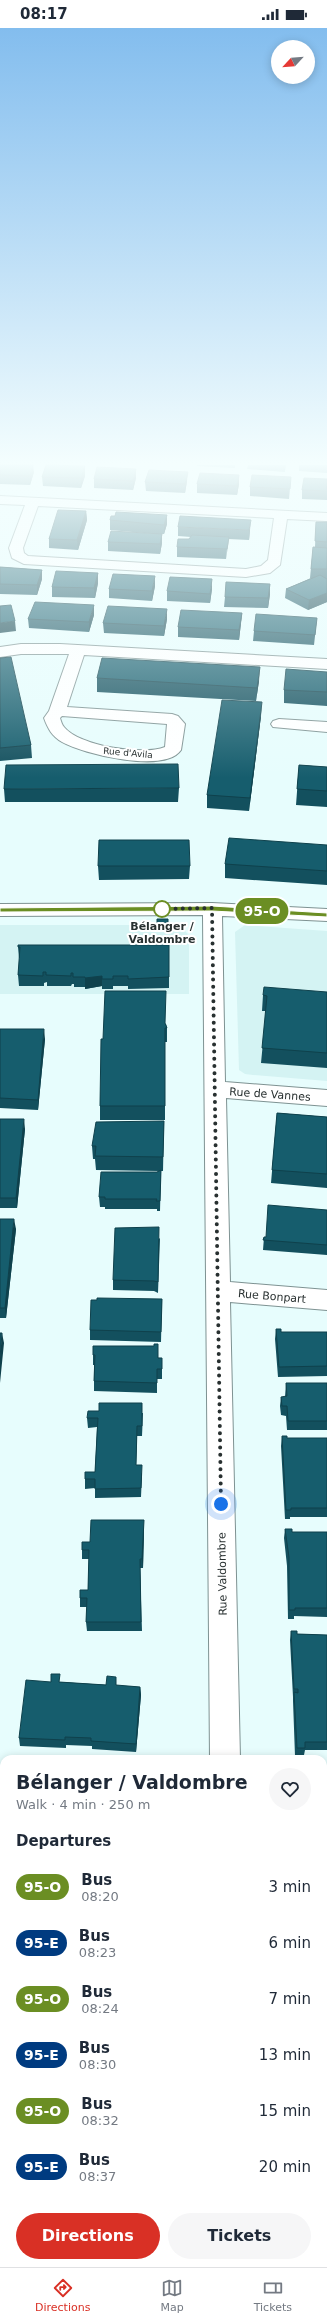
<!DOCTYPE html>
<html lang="en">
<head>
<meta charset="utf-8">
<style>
	:root { --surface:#fff; --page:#f6f6f7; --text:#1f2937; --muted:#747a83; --line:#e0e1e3; --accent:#d93025 }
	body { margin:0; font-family:"DejaVu Sans",sans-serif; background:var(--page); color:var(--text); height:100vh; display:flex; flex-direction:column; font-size:15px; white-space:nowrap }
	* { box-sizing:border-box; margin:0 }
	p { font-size:13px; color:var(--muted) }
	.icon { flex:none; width:22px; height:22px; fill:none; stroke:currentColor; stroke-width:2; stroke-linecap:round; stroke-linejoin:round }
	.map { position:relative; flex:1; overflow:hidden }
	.panel { position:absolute; left:0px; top:1727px; width:327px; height:512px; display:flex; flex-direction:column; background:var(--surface); border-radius:12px 12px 0 0; box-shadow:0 2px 10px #0003 }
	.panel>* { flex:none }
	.badge { padding:0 8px; border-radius:13px; font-size:14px; line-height:26px }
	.needle { width:26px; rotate:244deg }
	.fabs { position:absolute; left:271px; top:12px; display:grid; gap:8px }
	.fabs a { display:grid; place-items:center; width:44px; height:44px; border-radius:50%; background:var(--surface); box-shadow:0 2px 10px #0003; font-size:20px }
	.you { position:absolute; width:20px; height:20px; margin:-10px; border:3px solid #fff; border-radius:50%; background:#1a73e8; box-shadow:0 0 0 6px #1a73e833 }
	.map>.badge { position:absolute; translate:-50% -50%; box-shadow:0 0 0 2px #fff }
	h2 { padding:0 16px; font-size:15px; line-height:36px }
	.round { display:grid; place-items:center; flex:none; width:42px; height:42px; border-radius:21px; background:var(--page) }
	.head { display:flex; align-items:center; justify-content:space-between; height:68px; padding:0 16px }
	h1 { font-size:19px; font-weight:700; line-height:30px }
	.action { display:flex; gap:8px; margin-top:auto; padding:8px 16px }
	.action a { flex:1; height:46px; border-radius:24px; background:var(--accent); color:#fff; font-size:16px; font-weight:700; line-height:46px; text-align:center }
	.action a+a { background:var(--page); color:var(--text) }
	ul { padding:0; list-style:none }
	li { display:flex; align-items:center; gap:12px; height:56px; padding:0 16px }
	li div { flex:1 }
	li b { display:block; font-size:15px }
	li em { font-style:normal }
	li .badge { min-width:44px; font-weight:700; text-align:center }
	.status { display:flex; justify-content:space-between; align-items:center; height:28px; padding:0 20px; background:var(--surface); direction:ltr }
	.status svg { height:11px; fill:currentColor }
	.menu { display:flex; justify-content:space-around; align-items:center; height:56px; border-top:1px solid var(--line); background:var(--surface); font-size:11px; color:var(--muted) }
	.menu a { display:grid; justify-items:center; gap:2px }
	.menu .selected { color:var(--accent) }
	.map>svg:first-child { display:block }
</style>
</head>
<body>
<div class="status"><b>08:17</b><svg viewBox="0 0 49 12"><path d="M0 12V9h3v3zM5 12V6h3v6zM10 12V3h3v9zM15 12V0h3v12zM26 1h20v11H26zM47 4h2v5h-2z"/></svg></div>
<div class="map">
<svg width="327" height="2239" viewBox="0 0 327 2239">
	<rect width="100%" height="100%" fill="#e7fdfd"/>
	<path fill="#d4f3f3" d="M0,897h179l10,10v59h-189z
		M245,897l82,6v150l-74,-6 -8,-1 -6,-4 -4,-138z"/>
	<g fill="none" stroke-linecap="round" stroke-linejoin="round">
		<g stroke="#7e9292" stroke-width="2">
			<path id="minor" d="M0,468l327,17v8l-40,-2 -7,46 -10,8 -24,4 -222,-13 -12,-6 -3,-10 16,-43 -25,-1zM38,478l236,12 -6,42 -7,6 -15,3 -218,-13 -4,-3 -1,-5z
				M21,616h39l267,15v10l-243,-14 -17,52 105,7 6,2 7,8 -4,26c-16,24 -98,4 -119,-8 -10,-6 -14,-13 -18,-24l5,-7 20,-57h-48l-21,3v-10zM62,688l105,8 -2,23c-22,9 -86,-1 -101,-20 -2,-2 -3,-6 -4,-9z
				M279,691l48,3v10l-54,-5 -2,-3 2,-3z
				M212,875l115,6v12l-105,-5 3,166 102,8v16l-101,-8 4,184 97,8v20l-97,-8 10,457h-30l-7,-844 -203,1v-12z
				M0,1786h4v32h-4z
				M323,2049h4v34h-4z
				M217,2235h36v4h-36z"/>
		</g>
		<use href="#minor" fill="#fff" fill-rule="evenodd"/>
	</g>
	<path fill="#13505e" d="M0,437l34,7 -4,13 -30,-1z
		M197,437h38v3l-38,-2z
		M248,437h38l-1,7 -38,-3z
		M299,437h28v8l-28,-2z
		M85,438v10l-4,12 -38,-2 -1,-9z
		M136,441v9l-3,12 -39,-2v-9z
		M291,449l-2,22 -39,-3v-9z
		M327,451v21l-25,-1v-9z
		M187,453l-2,12 -39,-2 -1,-9z
		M197,456h42l-2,11 -40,-2z
		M86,483l1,9 -9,30 -29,-2v-9z
		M167,487v9l-3,10h-2v9l-2,11 -52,-3v-9l47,-8 -45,-4v-10z
		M316,494h11v57h-1h1v23l-19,8 -23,-12 1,-9 25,-11h-1l3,-31h2z
		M178,499l72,3 -1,10 -21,-1 -2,20 -49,-2v-10l12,-8 2,-2 -13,-1z
		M0,539l42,3v9l-5,16 -37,-1z
		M98,545v10l-3,15 -43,-1v-10z
		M270,556v10l-2,14 -44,-1 1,-10z
		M155,558l-3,15 -43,-3v-9z
		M212,561l-2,14 -43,-2v-10z
		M242,585l-1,10 -2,17 -61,-3v-10z
		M94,587l-5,17 -60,-4 -1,-9z
		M317,590l-3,27 -61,-4 1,-10z
		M167,591l-3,17 -60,-3 -1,-10z
		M0,630l31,87 1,13 -32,3z
		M327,644v34l-43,-3v-13z
		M97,650l162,3 -3,20 -159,-9z
		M261,688l-12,95 -42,-3v-13z
		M299,737l28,2v40l-31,-2z
		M179,760l-1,14h-173l-1,-13z
		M327,817v40l-102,-7v-14z
		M98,838h92l-1,13 -90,1z
		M157,891h11v10h-11z
		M169,917v43l-41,1v-3h-15v3h-11v-3l-17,3v-2h-11v-3h-2l-1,2h-24v-4l-3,1v3h-25l-1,-11 2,-17h-1l-1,-11z
		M327,964v76l-66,-5 5,-52h-4l1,-16z
		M166,996l1,4v14h-2v78h-65v-14l3,-67z
		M0,1001l45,10 -7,71 -38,-2z
		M277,1085l50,4v71l-56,-5z
		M0,1091l25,10 -8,79h-17z
		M164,1093l-1,50h-2l-1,40h-3v-2h-52v-2h-5l-1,-10 60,-26 -63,-1 -1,-11h-2l-1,-13z
		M327,1182v45l-64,-5 1,-13h2z
		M0,1191l16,10 -10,89h-6z
		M160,1210l-2,55 -4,-2 -41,-1v-10z
		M162,1271l-1,43 -71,-2v-10z
		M276,1301l5,3h46v44l-49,1 -3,-38z
		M93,1327l69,3v21h-5v14l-63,-2v-26h-1z
		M286,1355h41v47h-40l-1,-14 -5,-1 -1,-9 1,-9h4z
		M143,1385l-1,23h-5l-1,29 6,9 -1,23 -46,1v-10l-10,1v-10l10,-7 2,-45 -9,1 -1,-10z
		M282,1408l5,2h40v79h-37v2h-5l-4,-73z
		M144,1501l-1,39h-3l2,63h-55l-1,-9 1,-15h-7v-9l8,-8 1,-31h-7v-9l8,-8z
		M285,1501l7,3h35v85l-33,-1v3h-6l-1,-53 -3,-28z
		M291,1603l6,3 30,1v115h-22l-1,5 -9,1 -2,-55v-4l-3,-57z
		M51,1654h10l79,5 1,8 -5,57 -44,-3v-3l-26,-1v3l-46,-2 -1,-8z
		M0,1882h4v139h-4z
		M323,2139l4,100h-5v-4h1z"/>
	<path fill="#0f414c" d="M33,437l1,7 -4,13v-9z
		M85,438v10l-4,12v-10z
		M136,441v9l-3,12v-9z
		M188,444l-1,9 -2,12v-9z
		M239,447v9l-2,11v-9z
		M86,483l1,9 -9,30 -1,-10z
		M167,487v9l-3,10v-9z
		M251,492l-2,20v-10z
		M162,506v9l-2,11v-10z
		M229,509l-1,9 -2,13 1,-10z
		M42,542v9l-5,16v-10z
		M98,545v10l-3,15 -1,-10z
		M155,548v10l-3,15v-10z
		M212,551v10l-2,14v-9z
		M270,556v10l-2,14v-10z
		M327,565v9l-19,8 1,-10z
		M94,577v10l-5,17v-10z
		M167,581v10l-3,17v-10z
		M242,585l-1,10 -2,17v-10z
		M15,593l1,10 -16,2v-10z
		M260,639l-1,14 -3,20 1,-13z
		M262,674l-1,14 -12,95 1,-13z
		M102,948v10l-17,3v-11z
		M44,1001l1,10 -7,71v-10z
		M24,1091l1,10 -8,79 -1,-10z
		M14,1191l2,10 -10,89 -1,-10z
		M2,1305l2,10 -4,40v-25z
		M144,1492v9l-1,39 -1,-9z
		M140,1659l1,8 -5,57v-8z
		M4,1993v23l-1,-3z"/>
	<path fill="#165d6d" stroke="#0f414c" d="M0,437h33l-3,11 -30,-1z
		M46,437l39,1 -4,12 -39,-1z
		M97,439l39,2 -3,12 -39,-2z
		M149,442l39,2 -3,12 -40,-2z
		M200,445l39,2 -2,11 -40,-2z
		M252,447l39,2 -1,12 -40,-2z
		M304,450l23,1v12l-25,-1z
		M58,482l28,1 -9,29 -28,-1z
		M116,484l51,3 -3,10 -54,-5 1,-4h4z
		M180,488l71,4 -2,10 -71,-3z
		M316,494h11v20l-12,-1z
		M111,503l51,3 -2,10 -52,-2z
		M192,507l37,2 -2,12 -50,-2 1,-8h11z
		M313,519l14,1v21h-16z
		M0,539l42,3 -5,15 -37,-1z
		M56,543l42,2 -4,15 -42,-1z
		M113,546l42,2 -3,15 -43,-2z
		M320,547l7,4v14l-18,7 -23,-11z
		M170,549l42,2 -2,15 -43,-3z
		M226,554l44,2 -2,14 -43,-1z
		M35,574l59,3 -5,17 -61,-3z
		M11,577l4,16 -15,2v-17z
		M108,578l59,3 -3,17 -61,-3z
		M181,582l61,3 -3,17 -61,-3z
		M256,586l61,4 -2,17 -61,-4z
		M11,629l20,88 -31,3v-90z
		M102,630l158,9 -3,21 -160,-10z
		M286,641l41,3v20l-43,-2z
		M222,672l40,2 -12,96 -43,-3z
		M178,736l1,24 -175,1 2,-24z
		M299,737l28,2v24l-30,-2z
		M229,810l98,7v26l-102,-7z
		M99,812h90l1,26h-92z
		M157,891h11v4h-11z
		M18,917h151v32l-41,2v-3h-15v3h-11v-3l-17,2v-1h-12v-4h-2v3l-25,-1v-3h-3v4l-25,-1 2,-28h-2z
		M264,959l63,5v61l-65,-5 5,-52 -4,-1z
		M105,963h61l-1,32 2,5h-2v78h-65l1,-67h2z
		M0,1001h44l-6,71 -38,-2z
		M277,1085l50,4v57l-55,-4z
		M0,1091h24l-8,79h-16z
		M164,1093l-1,36 -68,-1 1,-10h-4l4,-24z
		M161,1142l-1,31h-4l1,-2h-52v-2h-6l2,-25h56z
		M268,1177l59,5v35l-64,-5 1,-3h2z
		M0,1191h14l-9,89h-5z
		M159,1199l-1,55 -4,-1 -41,-1 2,-52z
		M97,1270l65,1 -1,33 -71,-2 1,-30h6z
		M276,1301h5v3h46v34l-48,1z
		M0,1305h2l-2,25z
		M154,1316h4v14h4v11h-5v14l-63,-2 1,-26h-2v-9h61z
		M286,1355h41v38h-39l-1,-15h-5l-1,-9 6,-1z
		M99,1375h43v23h-5l-1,39h6l-1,23 -46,1v-10h-10v-7h10l3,-54h-11l1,-7h11z
		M282,1408h5v2h40v70h-36v2h-5z
		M91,1492h53l-2,39h-2l1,63h-55l1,-24h-7v-8h8l1,-40h-7v-8h8z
		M285,1501h7v3h35v76h-32v2h-6v-53z
		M291,1603h6v3l30,1v107h-22v6h-8l-3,-56 4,1v-4h-4z
		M51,1646h9l-1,8 47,3 1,-9 9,1v8l24,2 -4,57 -45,-3v-3l-26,-1v3l-46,-2 7,-58 25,2z
		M0,1882h4v111l-1,20h-3z
		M323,2139h4v100h-2l-2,-31z
		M73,2235h77v4h-77z"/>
	<linearGradient id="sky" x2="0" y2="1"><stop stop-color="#83bdee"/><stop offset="0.58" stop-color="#f4fefe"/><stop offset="1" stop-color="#f4fefe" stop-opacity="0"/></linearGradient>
	<rect width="327" height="750" fill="url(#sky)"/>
	<path fill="#6b8e23" stroke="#fff" d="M212,878l115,7v4l-115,-6 -212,1v-4z"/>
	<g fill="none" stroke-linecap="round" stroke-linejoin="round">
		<path stroke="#283030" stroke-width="4" stroke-dasharray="0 7.2" d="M162,881h-4l54,-1 9,596"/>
	</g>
	<circle fill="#fff" stroke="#6b8e23" stroke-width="2" cx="162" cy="881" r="8"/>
	<g text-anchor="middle" stroke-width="4" stroke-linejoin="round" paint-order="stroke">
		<g font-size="9" fill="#283030" stroke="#fff">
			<text transform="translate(128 725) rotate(5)" y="3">Rue d'Avila</text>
		</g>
		<g font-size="11" font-weight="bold" fill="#283030" stroke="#fff">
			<text x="162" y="902">Bélanger /<tspan x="162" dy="13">Valdombre</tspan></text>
		</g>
		<g font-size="11" fill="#283030" stroke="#fff">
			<text transform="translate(270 1066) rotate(4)" y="4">Rue de Vannes</text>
			<text transform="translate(272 1268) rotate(5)" y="4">Rue Bonpart</text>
			<text transform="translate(222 1546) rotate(-91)" y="4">Rue Valdombre</text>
		</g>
	</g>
</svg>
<div class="fabs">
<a><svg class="needle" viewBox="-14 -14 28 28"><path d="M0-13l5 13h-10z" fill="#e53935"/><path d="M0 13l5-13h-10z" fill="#747a83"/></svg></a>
</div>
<div class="you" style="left:221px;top:1476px"></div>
<b class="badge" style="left:262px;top:883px;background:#6b8e23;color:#fff">95-O</b>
<section class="panel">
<div class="head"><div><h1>Bélanger / Valdombre</h1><p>Walk · 4 min · 250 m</p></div><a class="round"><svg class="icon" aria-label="heart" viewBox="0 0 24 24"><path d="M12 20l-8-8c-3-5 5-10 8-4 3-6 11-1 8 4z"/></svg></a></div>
<h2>Departures</h2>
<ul>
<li><span class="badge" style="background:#6b8e23;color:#fff">95-O</span><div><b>Bus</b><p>08:20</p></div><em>3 min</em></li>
<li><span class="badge" style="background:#003b80;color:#fff">95-E</span><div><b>Bus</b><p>08:23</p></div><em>6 min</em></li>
<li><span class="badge" style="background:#6b8e23;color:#fff">95-O</span><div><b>Bus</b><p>08:24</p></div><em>7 min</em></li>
<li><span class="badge" style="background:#003b80;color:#fff">95-E</span><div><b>Bus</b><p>08:30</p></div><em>13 min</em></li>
<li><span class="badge" style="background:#6b8e23;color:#fff">95-O</span><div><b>Bus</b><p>08:32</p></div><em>15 min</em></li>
<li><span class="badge" style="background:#003b80;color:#fff">95-E</span><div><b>Bus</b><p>08:37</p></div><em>20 min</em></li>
</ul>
<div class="action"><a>Directions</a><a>Tickets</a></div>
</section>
</div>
<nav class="menu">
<a class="selected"><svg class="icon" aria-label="directions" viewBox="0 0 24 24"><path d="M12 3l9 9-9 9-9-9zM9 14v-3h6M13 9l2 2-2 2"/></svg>Directions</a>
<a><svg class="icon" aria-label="map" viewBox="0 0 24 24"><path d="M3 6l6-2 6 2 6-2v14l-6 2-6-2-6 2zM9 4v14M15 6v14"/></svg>Map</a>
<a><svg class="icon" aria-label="tickets" viewBox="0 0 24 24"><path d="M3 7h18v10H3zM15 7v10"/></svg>Tickets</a>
</nav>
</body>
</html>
